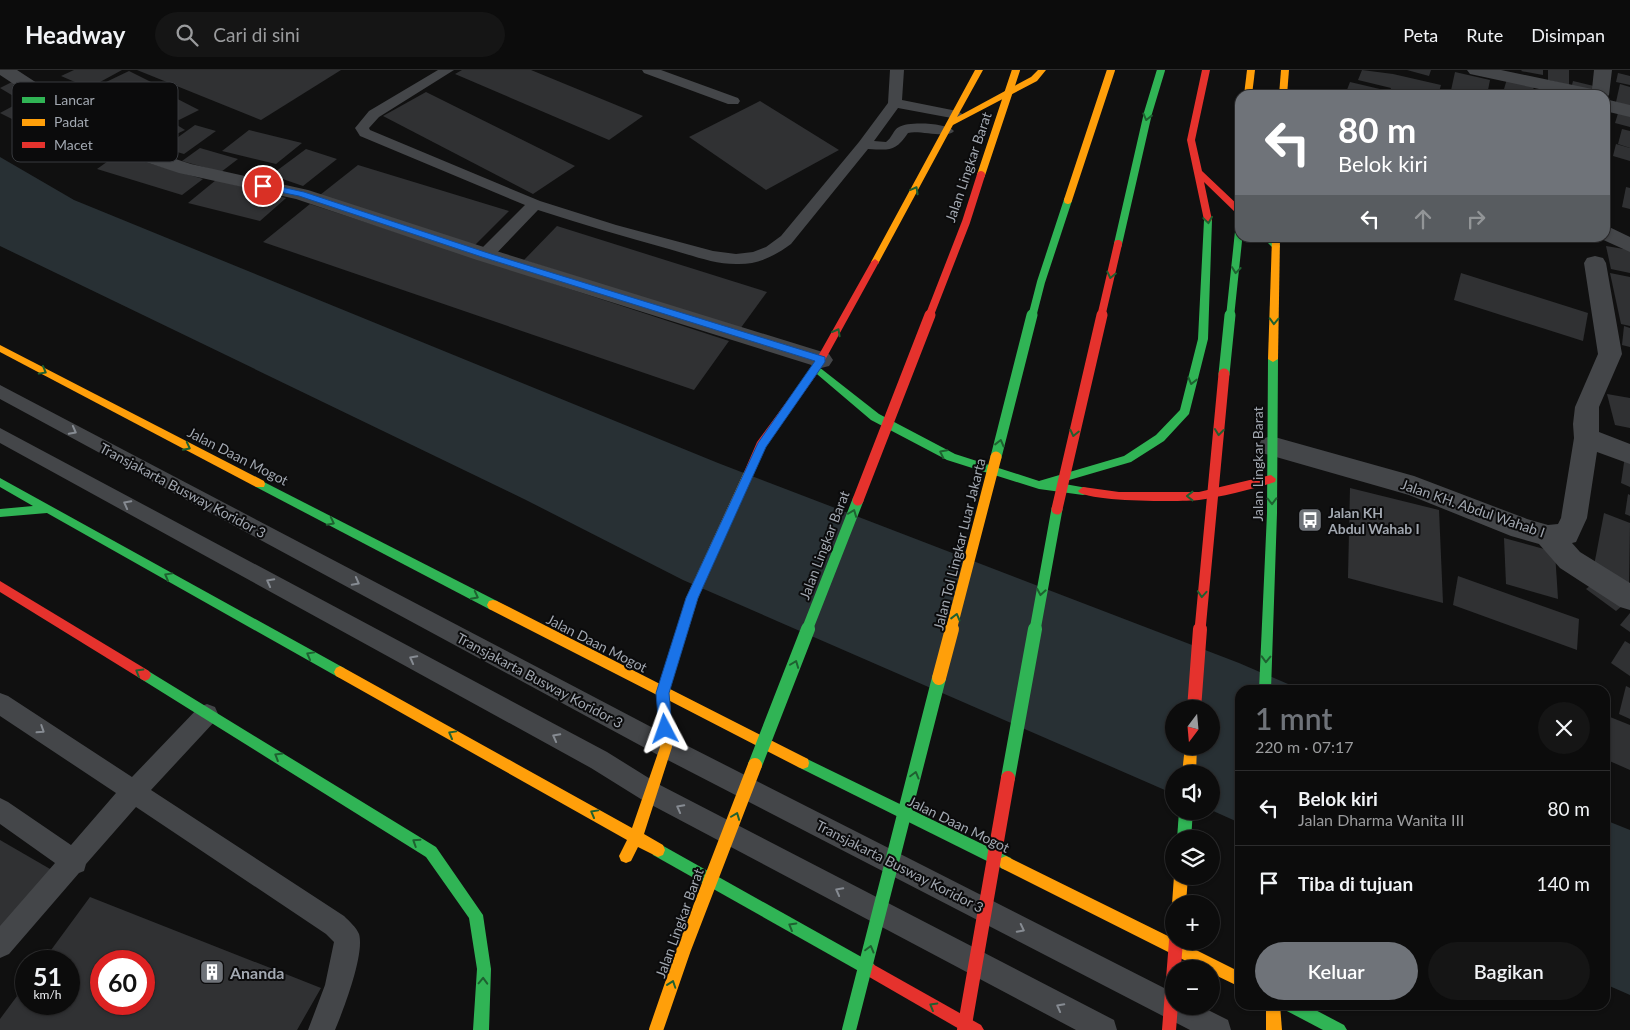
<!DOCTYPE html>
<html lang="id">
<meta charset="utf-8">
<style>
:root{--surface:#0c0c0c;--page:#151515;--text:#f1f3f6;--muted:#9a9b9d;--line:#2c2c2d;--accent:#6f7379}
body{margin:0;font-family:Lato,sans-serif;background:var(--page);color:var(--text);height:100vh;display:flex;flex-direction:column;font-size:19px;white-space:nowrap}
*{box-sizing:border-box;margin:0}
p{font-size:16px;color:var(--muted)}
.icon{flex:none;width:28px;height:28px;fill:none;stroke:currentColor;stroke-width:2;stroke-linecap:round;stroke-linejoin:round}
.map{position:relative;flex:1;overflow:hidden}
.drawer{position:absolute;left:1235px;top:615px;width:375px;height:325px;display:flex;flex-direction:column;background:var(--surface);border-radius:15px;box-shadow:0 1px 4px #0004,0 0 0 1px var(--line)}
.drawer>*{flex:none}
.guide{position:absolute;left:1235px;top:20px;width:375px;height:152px;border-radius:15px;box-shadow:0 1px 4px #0004,0 0 0 1px var(--line);background:#6f7379;color:#fff;overflow:hidden}
.needle{width:32px;rotate:196deg}
.controls{position:absolute;left:1165px;top:630px;display:grid;gap:10px}
.controls a{display:grid;place-items:center;width:55px;height:55px;border-radius:50%;background:var(--surface);box-shadow:0 1px 4px #0004,0 0 0 1px var(--line);font-size:25px}
.speed{position:absolute;left:15px;top:880px;display:flex;gap:10px;font-size:25px;font-weight:700;text-align:center}
.speed>*{display:grid;place-content:center;width:65px;height:65px;border-radius:50%;background:var(--surface);box-shadow:0 1px 4px #0004,0 0 0 1px var(--line);line-height:1}
.speed small{font-size:12px;font-weight:400}
.speed .limit{border:8px solid #d22;background:#fff;color:#111}
.pin{position:absolute;display:grid;place-items:center;width:42px;height:42px;color:#fff;margin:-21px;border:2px solid #fff;border-radius:50%;box-shadow:0 1px 5px #0007}
.me{position:absolute;width:55px;margin:-28px;rotate:356deg;stroke-linejoin:round;filter:drop-shadow(0 0 4px #0008)}
.turn{display:flex;align-items:center;gap:18px;height:105px;padding:0 20px;font-size:22px}
.turn .icon{width:65px;height:65px;stroke-width:2.5}
.turn b{display:block;font-size:35px;line-height:42px}
.lanes{display:flex;align-items:center;height:48px;padding:0 20px;background:#0003;justify-content:center;gap:25px;direction:ltr}
.lanes .off{opacity:.35}
.round{display:grid;place-items:center;flex:none;width:52px;height:52px;border-radius:26px;background:var(--page)}
.headline{display:flex;align-items:center;justify-content:space-between;height:85px;padding:0 20px}
h1{font-size:30px;font-weight:600;line-height:38px;color:var(--accent)}
.cta{display:flex;gap:10px;margin-top:auto;padding:10px 20px}
.cta a{flex:1;height:58px;border-radius:30px;background:var(--accent);color:#fff;font-size:20px;font-weight:600;line-height:58px;text-align:center}
.cta a+a{background:var(--page);color:var(--text)}
ul{padding:0;list-style:none}
li{display:flex;align-items:center;gap:15px;height:75px;padding:0 20px;border-top:1px solid var(--line)}
li div{flex:1}
li b{display:block;font-size:19px}
li em{font-style:normal}
header{display:flex;align-items:center;gap:30px;box-sizing:border-box;height:70px;padding:0 25px;background:var(--surface);border-bottom:1px solid var(--line)}
header strong{font-size:24px}
nav{display:flex;gap:28px;margin-inline-start:auto;font-size:18px}
.search{width:350px;height:45px;background:var(--page);display:flex;align-items:center;gap:12px;box-sizing:border-box;padding:0 18px;border-radius:28px;color:var(--muted);font-size:19px}
.map>svg:first-child{display:block}
.water{fill:#283034;fill-rule:evenodd}
.building{fill:#303133;fill-rule:evenodd}
.lines{fill:none;stroke-linecap:round;stroke-linejoin:round}
.lane{fill:#444649;fill-rule:evenodd}
.street{fill:#444649;fill-rule:evenodd}
.fast{fill:#30b455;fill-rule:evenodd}
.slow{fill:#ff9f0a;fill-rule:evenodd}
.jam{fill:#e5322d;fill-rule:evenodd}
.fast-bridge-far2{stroke:#30b455;stroke-width:8}
.fast-bridge-far1{stroke:#30b455;stroke-width:11}
.fast-bridge{stroke:#30b455;stroke-width:14}
.slow-bridge-far2{stroke:#ff9f0a;stroke-width:8}
.slow-bridge-far1{stroke:#ff9f0a;stroke-width:11}
.slow-bridge{stroke:#ff9f0a;stroke-width:14}
.jam-bridge-far2{stroke:#e5322d;stroke-width:8}
.jam-bridge-far1{stroke:#e5322d;stroke-width:11}
.jam-bridge{stroke:#e5322d;stroke-width:14}
.oneway{stroke:#1e6030}
.oneway2{stroke:#868b92}
.route{fill:#1a73e8;stroke:#114b97}
.labels{text-anchor:middle;dominant-baseline:central;stroke-width:4;stroke-linejoin:round;paint-order:stroke}
.street-label{font-size:14px;fill:#a2a8b1;stroke:#0b0b0c}
.poi-label{font-size:14px;font-weight:bold;fill:#a2a8b1;stroke:#0b0b0c;text-anchor:start}
.near-poi-label{font-size:16px;font-weight:bold;fill:#a2a8b1;stroke:#0b0b0c;text-anchor:start}
.key{fill:#0b0b0c;stroke:#383a3e;stroke-width:1}
.key-label{font-size:14px;fill:#a2a8b1}
</style>
<header>
<strong>Headway</strong>
<div class="search"><svg class="icon" aria-label="search" viewBox="0 0 24 24"><circle cx="10" cy="10" r="6"/><path d="M15 15l6 6"/></svg>Cari di sini</div>
<nav><a>Peta</a><a>Rute</a><a>Disimpan</a></nav>
</header>
<div class="map">
<svg width="1630" height="960" viewBox="0 0 1630 960">
<rect width="100%" height="100%" fill="#101010"/>
<!-- water -->
<g class="water">
<path d="M0 87 74 130 718 393 1239 593 1302 620H1240V753L1211 740V704H1174V724L683 510 526 430 0 176ZM1174 639H1211V676H1174Z"/>
<path d="M1605 750 1630 760V925L1605 914Z"/>
</g>
<!-- building -->
<g class="building">
<path d="M74 0H122L89 18 61 6Z"/>
<path d="M137 0H341L261 50Z"/>
<path d="M462 0H531L643 46 609 70 455 4Z"/>
<path d="M1362 0 1393 4 1441 15 1438 25H1388L1391 18 1358 10Z"/>
<path d="M1407 0H1431L1429 6Z"/>
<path d="M1522 0H1543V5L1521 1Z"/>
<path d="M1548 0H1569V15L1548 10Z"/>
<path d="M129 1 155 14 132 25 106 12Z"/>
<path d="M1455 2 1490 10 1487 25H1450Z"/>
<path d="M1618 3 1630 6V15L1616 12Z"/>
<path d="M1507 9 1534 16 1532 25 1504 19Z"/>
<path d="M16 10 36 22 20 30 0 18Z"/>
<path d="M1573 11 1598 17 1596 25 1571 19Z"/>
<path d="M1350 12 1384 20 1383 25H1345Z"/>
<path d="M1620 14 1630 17V36L1616 32Z"/>
<path d="M158 19 199 40 179 50 139 29Z"/>
<path d="M1540 19 1559 24V25H1538Z"/>
<path d="M426 22 575 96 533 124 383 46Z"/>
<path d="M26 29 61 46 34 60 0 43Z"/>
<path d="M760 31 839 80 766 120 689 67Z"/>
<path d="M1619 40 1630 43V57L1615 53Z"/>
<path d="M169 50 185 60 147 78 132 68Z"/>
<path d="M195 55 216 61 184 84 163 78Z"/>
<path d="M1622 59 1630 61V78L1618 74Z"/>
<path d="M249 60 302 73 276 94 222 81Z"/>
<path d="M1616 74 1630 78V91L1613 86Z"/>
<path d="M200 78 238 89 221 102 182 91Z"/>
<path d="M306 79 337 89 303 116 271 105Z"/>
<path d="M118 84 203 109 182 125 97 99Z"/>
<path d="M358 95 509 141 475 175 320 125Z"/>
<path d="M216 110 286 128 260 151 188 133Z"/>
<path d="M1626 117 1630 118V139L1622 137Z"/>
<path d="M310 134 729 271 694 320 263 172Z"/>
<path d="M557 156 767 222 740 259 524 190Z"/>
<path d="M1606 176 1630 180V203L1611 199Z"/>
<path d="M1461 203 1588 243 1583 271 1454 230Z"/>
<path d="M1610 203 1630 207V256L1621 254Z"/>
<path d="M1624 256 1630 258V277L1622 275Z"/>
<path d="M1607 324 1630 328V358L1615 355Z"/>
<path d="M1625 386 1630 387V417L1621 413Z"/>
<path d="M1350 418 1439 440 1443 533 1348 508Z"/>
<path d="M1628 424 1630 425V446L1625 444Z"/>
<path d="M1604 443 1630 453 1629 516 1593 501Z"/>
<path d="M1504 468 1555 482 1558 529 1506 514Z"/>
<path d="M1458 506 1579 549 1577 580 1453 535Z"/>
<path d="M1599 509 1629 530 1616 541 1586 519Z"/>
<path d="M1630 543V562L1620 555Z"/>
<path d="M1625 571 1630 574V606L1611 593Z"/>
<path d="M1626 616 1630 618V649L1619 644Z"/>
<path d="M1605 645 1630 655V700L1605 689Z"/>
<path d="M0 770 57 803 0 868Z"/>
<path d="M90 827 321 918 297 960H0V949L26 914V934H69V891H43ZM101 891H144V934H101Z"/>
</g>
<g class="lines">
<!-- lane -->
<g class="lane">
<path d="M438 0H454L379 47 369 58 370 60 540 131 616 155 713 181 736 184 753 182 766 177 781 166 859 72 888 33 890 0H904L902 30 957 41 964 45 957 49 898 38 874 71 886 72C892 68 893 60 899 57 909 51 947 53 954 61 947 69 920 60 908 63 895 82 890 80 868 79L791 174C775 186 757 195 736 194 713 194 691 185 669 179 625 167 581 154 538 140L491 189H479L477 185 479 181 525 135 360 66 355 58 369 41Z"/>
<path d="M642 0H661L738 28 740 31 738 34H728L644 3Z"/>
<path d="M0 315 674 669 1174 923V936H1200L1228 950 1231 960H1190L658 685 0 329Z"/>
<path d="M0 358 607 682 660 715 1114 950 1117 960H1076L644 731 591 698 0 373Z"/>
<path d="M0 623 8 626 132 707 199 637 207 634 215 637 218 644 215 651 151 720 344 846C350 852 356 857 359 864 365 884 343 941 335 960H308L325 915 334 872 326 864 136 737 86 794 84 801 79 803 9 884 0 888V856L55 793 0 754V728L8 732 71 775 116 723 0 646Z"/>
</g>
<!-- street -->
<g class="street">
<path d="M0 0H17L132 75 191 94 308 120 493 180 829 284 833 290 829 296 821 298 477 190 296 129 179 103 118 83 0 5Z"/>
<path d="M1467 0H1501L1592 19 1594 0H1612L1609 25 1605 29V25H1567L1470 4Z"/>
<path d="M1605 29 1630 35V47L1605 41Z"/>
<path d="M1605 155 1630 167V182L1599 168H1605Z"/>
<path d="M1595 186 1603 188 1606 193 1622 284 1599 337V362L1630 374V394L1597 382 1587 448 1576 472 1572 473 1580 482 1630 513V540L1620 537 1560 498 1539 474 1511 466 1409 425 1262 383 1258 376 1262 369 1271 366 1414 406 1527 449 1548 455 1558 454 1561 448 1574 368 1573 354 1575 337 1598 284 1584 193 1587 188Z"/>
</g>
<!-- fast -->
<g class="fast">
<path d="M1208 147 1212 150 1208 269 1189 344 1164 371 1131 392 1059 413 1087 418 1088 421 1087 424 1083 425 1039 419 947 390 871 350 811 299 816 295 819 297 879 344 955 384 1039 411 1124 386 1156 365 1180 340 1198 269 1204 150Z"/>
<path d="M1263 168H1272L1280 176 1279 178H1273Z"/>
<path d="M1273 286 1278 289 1277 443 1271 620H1259L1267 443 1268 289Z"/>
<path d="M0 408 344 598 346 602 344 606 340 608 336 606 47 443 0 447V439L33 436 0 417Z"/>
<path d="M260 410 497 531 499 535 497 539 493 540 489 539 256 417 255 414Z"/>
<path d="M145 599 436 777 483 845 491 899 489 960H473L477 899 469 848 426 787 141 609 139 605 141 601Z"/>
<path d="M803 687 1011 788 1013 793 1011 798 1006 800 1001 798 798 697 797 693 798 689Z"/>
<path d="M1179 741H1193L1191 769H1177Z"/>
<path d="M658 773 874 894 876 899 874 904 869 906 864 904 653 785 651 780 653 775Z"/>
<path d="M1283 935H1306L1344 955 1347 960H1323L1285 940Z"/>
</g>
<!-- slow -->
<g class="slow">
<path d="M975 0H983L957 47 1031 7 1038 0H1046L1037 11 953 55 879 192 878 194H872L871 192Z"/>
<path d="M1247 0H1255L1252 25H1244Z"/>
<path d="M1281 0H1289L1287 25H1279Z"/>
<path d="M1272 168H1280L1278 289 1273 292 1268 289Z"/>
<path d="M0 275 264 411 265 414 264 417H256L0 282Z"/>
<path d="M749 398 754 402 698 528 670 619 808 689 809 693 808 697 803 699 798 697 670 631 672 677 644 764 663 775 665 780 663 785 658 787 638 777 631 791 626 793 621 791 619 786 627 770 336 606 334 602 336 598 340 596 344 598 632 758 660 677 657 625 489 539 487 535 489 531 493 530 497 531 660 614 686 528 744 402Z"/>
<path d="M1185 676H1197L1196 704H1182Z"/>
<path d="M1006 786 1174 869V871H1178L1240 902V917L1211 903V899H1202L1001 798 999 793 1001 788Z"/>
<path d="M1174 806H1188L1186 834H1174V838L1172 834Z"/>
<path d="M1266 935H1280L1282 960H1266Z"/>
</g>
<!-- jam -->
<g class="jam">
<path d="M1202 0H1210L1195 70 1202 101 1240 137V145L1237 144 1204 112 1212 150 1208 153 1204 150 1187 70Z"/>
<path d="M875 189 879 192 819 301 765 377 753 405H745L744 402 757 372 812 297 871 192Z"/>
<path d="M1271 405 1276 409 1275 412C1254 419 1220 427 1199 430 1183 432 1085 432 1078 421L1083 417 1119 422H1199Z"/>
<path d="M0 511 149 601 151 605 149 609 145 611 141 609 0 522Z"/>
<path d="M869 892 981 955 984 960H961L864 904 862 899 864 894Z"/>
</g>
<!-- fast-bridge-far2 -->
<g class="fast-bridge-far2">
<path d="M1118 174 1148 43 1161 0"/>
<path d="M1032 247 1041 212 1068 130"/>
<path d="M1230 247 1240 152"/>
</g>
<!-- fast-bridge-far1 -->
<g class="fast-bridge-far1">
<path d="M1224 304 1230 245"/>
<path d="M996 387 1032 245"/>
<path d="M807 560 858 430"/>
<path d="M1035 560 1057 439"/>
</g>
<!-- fast-bridge -->
<g class="fast-bridge">
<path d="M755 695 808 559"/>
<path d="M1008 708 1035 559"/>
<path d="M849 960 939 608"/>
</g>
<!-- slow-bridge-far2 -->
<g class="slow-bridge-far2">
<path d="M981 105 1016 0"/>
<path d="M1068 130 1111 0"/>
</g>
<!-- slow-bridge-far1 -->
<path class="slow-bridge-far1" d="M951 560 996 387"/>
<!-- slow-bridge -->
<g class="slow-bridge">
<path d="M939 608 952 559"/>
<path d="M656 960 684 879 755 695"/>
</g>
<!-- jam-bridge-far2 -->
<g class="jam-bridge-far2">
<path d="M929 247 966 152 981 105"/>
<path d="M1101 247 1118 174"/>
</g>
<!-- jam-bridge-far1 -->
<g class="jam-bridge-far1">
<path d="M858 430 930 245"/>
<path d="M1057 439 1102 245"/>
<path d="M1200 560 1224 304"/>
</g>
<!-- jam-bridge -->
<g class="jam-bridge">
<path d="M1194 639 1200 559"/>
<path d="M964 960 1008 708"/>
<path d="M1169 960 1176 871"/>
</g>
</g>
<!-- one-way arrows -->
<defs><path id="oneway-chevron" d="M-2-3.5L2.5 0L-2 3.5" fill="none" stroke-width="1.6" stroke-linecap="round" stroke-linejoin="round" transform="scale(1.25)"/></defs>
<g class="oneway">
<use href="#oneway-chevron" transform="translate(1147 47) rotate(104)"/>
<use href="#oneway-chevron" transform="translate(915 120) rotate(-61)"/>
<use href="#oneway-chevron" transform="translate(1208 150) rotate(82)"/>
<use href="#oneway-chevron" transform="translate(1236 200) rotate(96)"/>
<use href="#oneway-chevron" transform="translate(1111 205) rotate(103)"/>
<use href="#oneway-chevron" transform="translate(1274 251) rotate(92)"/>
<use href="#oneway-chevron" transform="translate(837 262) rotate(-61)"/>
<use href="#oneway-chevron" transform="translate(43 301) rotate(29)"/>
<use href="#oneway-chevron" transform="translate(1192 311) rotate(104)"/>
<use href="#oneway-chevron" transform="translate(1219 362) rotate(96)"/>
<use href="#oneway-chevron" transform="translate(1074 363) rotate(103)"/>
<use href="#oneway-chevron" transform="translate(1000 373) rotate(-76)"/>
<use href="#oneway-chevron" transform="translate(187 377) rotate(27)"/>
<use href="#oneway-chevron" transform="translate(943 383) rotate(-153)"/>
<use href="#oneway-chevron" transform="translate(1190 426) rotate(180)"/>
<use href="#oneway-chevron" transform="translate(1272 431) rotate(89)"/>
<use href="#oneway-chevron" transform="translate(853 443) rotate(-69)"/>
<use href="#oneway-chevron" transform="translate(331 452) rotate(27)"/>
<use href="#oneway-chevron" transform="translate(168 506) rotate(-151)"/>
<use href="#oneway-chevron" transform="translate(1041 522) rotate(100)"/>
<use href="#oneway-chevron" transform="translate(1202 524) rotate(94)"/>
<use href="#oneway-chevron" transform="translate(475 526) rotate(27)"/>
<use href="#oneway-chevron" transform="translate(956 547) rotate(-76)"/>
<use href="#oneway-chevron" transform="translate(310 585) rotate(-151)"/>
<use href="#oneway-chevron" transform="translate(1266 589) rotate(92)"/>
<use href="#oneway-chevron" transform="translate(795 594) rotate(-69)"/>
<use href="#oneway-chevron" transform="translate(139 602) rotate(-149)"/>
<use href="#oneway-chevron" transform="translate(452 664) rotate(-151)"/>
<use href="#oneway-chevron" transform="translate(278 686) rotate(-149)"/>
<use href="#oneway-chevron" transform="translate(915 705) rotate(-75)"/>
<use href="#oneway-chevron" transform="translate(594 743) rotate(-151)"/>
<use href="#oneway-chevron" transform="translate(736 746) rotate(-69)"/>
<use href="#oneway-chevron" transform="translate(416 772) rotate(-147)"/>
<use href="#oneway-chevron" transform="translate(792 856) rotate(-150)"/>
<use href="#oneway-chevron" transform="translate(870 879) rotate(-75)"/>
<use href="#oneway-chevron" transform="translate(483 911) rotate(-88)"/>
<use href="#oneway-chevron" transform="translate(672 914) rotate(-71)"/>
<use href="#oneway-chevron" transform="translate(933 936) rotate(-150)"/>
</g>
<g class="oneway2">
<use href="#oneway-chevron" transform="translate(73 361) rotate(28)"/>
<use href="#oneway-chevron" transform="translate(127 434) rotate(-152)"/>
<use href="#oneway-chevron" transform="translate(270 512) rotate(-152)"/>
<use href="#oneway-chevron" transform="translate(356 512) rotate(28)"/>
<use href="#oneway-chevron" transform="translate(413 589) rotate(-152)"/>
<use href="#oneway-chevron" transform="translate(41 660) rotate(33)"/>
<use href="#oneway-chevron" transform="translate(556 667) rotate(-152)"/>
<use href="#oneway-chevron" transform="translate(680 738) rotate(-152)"/>
<use href="#oneway-chevron" transform="translate(839 821) rotate(-152)"/>
<use href="#oneway-chevron" transform="translate(1021 859) rotate(27)"/>
<use href="#oneway-chevron" transform="translate(1060 937) rotate(-152)"/>
</g>
<!-- route -->
<path class="route" d="M263 113 304 122 488 183 825 287V292L766 377 698 528 669 623 672 659 670 663 665 665 661 663 659 659 656 623 686 528 758 373 815 291 482 187 299 126 260 118V114Z"/>
<!-- icons -->
<defs>
<symbol id="bus-square" viewBox="-11 -11 22 22"><rect x="-9" y="-9" width="18" height="18" rx="4" fill="#6f7379" stroke="#0b0b0c"/><path d="M-5-6H5V4H4V6H2V4H-2V6H-4V4H-5ZM-3.5-4V0h7V-4ZM-3.5 1.2v1.5H-2V1.2ZM2 1.2v1.5H3.5V1.2Z" fill="#fff"/></symbol>
<symbol id="building-square" viewBox="-11 -11 22 22"><rect x="-9" y="-9" width="18" height="18" rx="4" fill="#6f7379" stroke="#0b0b0c"/><path d="M-4-6H4V6H1V3H-1V6H-4ZM-2.5-4.3h1.7v1.8h-1.7ZM.8-4.3h1.7v1.8H.8ZM-2.5-1h1.7V.8h-1.7ZM.8-1h1.7V.8H.8Z" fill="#fff"/></symbol>
</defs>
<g fill-rule="evenodd">
<use href="#bus-square" x="1296" y="436" width="28" height="28"/>
<use href="#building-square" x="198" y="888" width="28" height="28"/>
</g>
<g class="labels">
<!-- street labels -->
<g class="street-label">
<text transform="translate(968 97) rotate(-71)">Jalan Lingkar Barat</text>
<text transform="translate(238 386) rotate(27)">Jalan Daan Mogot</text>
<text transform="translate(1257 394) rotate(-90)">Jalan Lingkar Barat</text>
<text transform="translate(183 420) rotate(28)">Transjakarta Busway Koridor 3</text>
<text transform="translate(1473 438) rotate(19)">Jalan KH. Abdul Wahab I</text>
<text transform="translate(959 474) rotate(-76)">Jalan Tol Lingkar Luar Jakarta</text>
<text transform="translate(824 475) rotate(-69)">Jalan Lingkar Barat</text>
<text transform="translate(597 573) rotate(27)">Jalan Daan Mogot</text>
<text transform="translate(540 610) rotate(28)">Transjakarta Busway Koridor 3</text>
<text transform="translate(959 754) rotate(26)">Jalan Daan Mogot</text>
<text transform="translate(900 796) rotate(27)">Transjakarta Busway Koridor 3</text>
<text transform="translate(679 853) rotate(-70)">Jalan Lingkar Barat</text>
</g>
<!-- poi labels -->
<g class="poi-label">
<text x="1328" y="442">Jalan KH<tspan x="1328" dy="16">Abdul Wahab I</tspan></text>
</g>
<!-- near-poi labels -->
<g class="near-poi-label">
<text x="230" y="902">Ananda</text>
</g>
</g>
<!-- legend -->
<rect x="12" y="12" width="166" height="80" rx="8" class="key"/>
<rect x="22" y="27" width="23" height="6" fill="#30b455"/>
<rect x="22" y="49" width="23" height="7" fill="#ff9f0a"/>
<rect x="22" y="72" width="23" height="6" fill="#e5322d"/>
<g class="key-label">
<text x="54" y="35">Lancar</text>
<text x="54" y="57">Padat</text>
<text x="54" y="80">Macet</text>
</g>
</svg>
<div class="controls">
<a><svg class="needle" viewBox="-14 -14 28 28"><path d="M0-13l5 13h-10z" fill="#e53935"/><path d="M0 13l5-13h-10z" fill="#9a9b9d"/></svg></a>
<a><svg class="icon" aria-label="sound" viewBox="0 0 24 24"><path d="M4 9h4l5-4v14l-5-4H4zM17 9q2 3 0 6"/></svg></a>
<a><svg class="icon" aria-label="layers" viewBox="0 0 24 24"><path d="M12 4l9 5-9 5-9-5zM3 14l9 5 9-5"/></svg></a>
<a>+</a>
<a>−</a>
</div>
<div class="speed"><div>51<small>km/h</small></div><div class="limit">60</div></div>
<div class="pin" style="left:263px;top:116px;background:#d93025"><svg class="icon" aria-label="arrive" viewBox="0 0 24 24"><path d="M6 21V4h12l-3 4 3 4H6"/></svg></div>
<svg class="me" style="left:665px;top:659px" viewBox="-20 -20 40 40"><path d="M0-17L14 15 0 8-14 15z" fill="#1a73e8" stroke="#fff" stroke-width="4"/></svg>
<div class="guide">
<div class="turn"><svg class="icon" aria-label="left" viewBox="0 0 24 24"><path d="M17 20v-9H6M10 6l-5 5 5 5"/></svg><div><b>80 m</b>Belok kiri</div></div>
<div class="lanes"><svg class="icon" aria-label="left" viewBox="0 0 24 24"><path d="M17 20v-9H6M10 6l-5 5 5 5"/></svg><svg class="icon off" aria-label="ahead" viewBox="0 0 24 24"><path d="M12 20V5M6 11l6-6 6 6"/></svg><svg class="icon off" aria-label="right" viewBox="0 0 24 24"><path d="M7 20v-9h11M14 6l5 5-5 5"/></svg></div>
</div>
<section class="drawer">
<div class="headline"><div><h1>1 mnt</h1><p>220 m · 07:17</p></div><a class="round"><svg class="icon" aria-label="close" viewBox="0 0 24 24"><path d="M6 6l12 12M18 6L6 18"/></svg></a></div>
<ul>
<li><svg class="icon" aria-label="left" viewBox="0 0 24 24"><path d="M17 20v-9H6M10 6l-5 5 5 5"/></svg><div><b>Belok kiri</b><p>Jalan Dharma Wanita III</p></div><em>80 m</em></li>
<li><svg class="icon" aria-label="arrive" viewBox="0 0 24 24"><path d="M6 21V4h12l-3 4 3 4H6"/></svg><div><b>Tiba di tujuan</b></div><em>140 m</em></li>
</ul>
<div class="cta"><a>Keluar</a><a>Bagikan</a></div>
</section>
</div>
